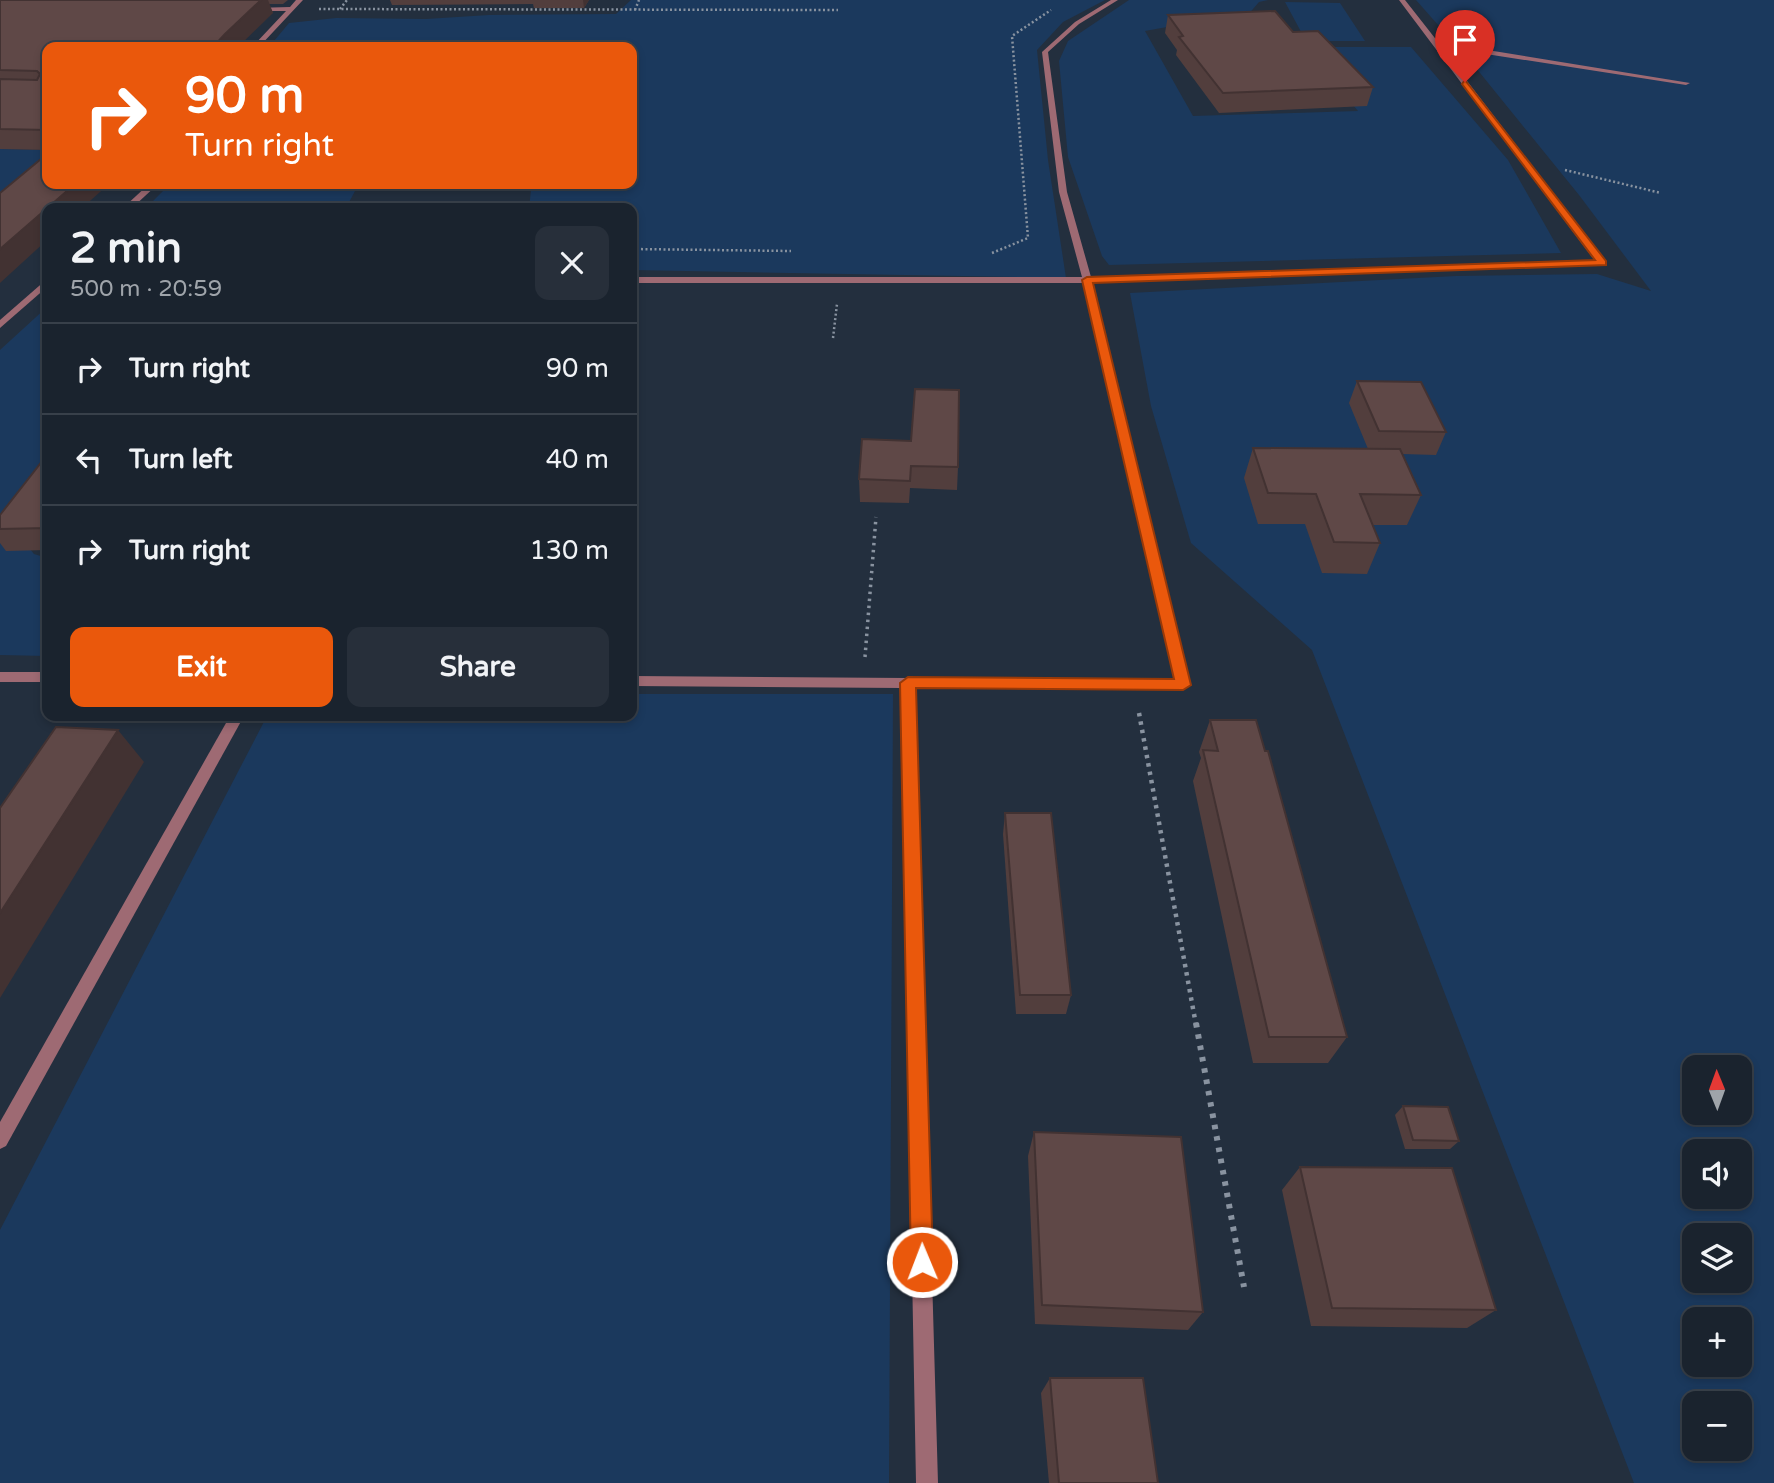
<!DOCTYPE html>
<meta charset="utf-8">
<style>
:root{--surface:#1a232e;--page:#272f3a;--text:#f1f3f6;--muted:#9fa4aa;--line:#38404a;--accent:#ea580c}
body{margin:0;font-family:"Varela Round",sans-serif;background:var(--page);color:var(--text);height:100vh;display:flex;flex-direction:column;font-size:26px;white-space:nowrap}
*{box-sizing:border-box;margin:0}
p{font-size:23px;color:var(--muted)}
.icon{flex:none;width:38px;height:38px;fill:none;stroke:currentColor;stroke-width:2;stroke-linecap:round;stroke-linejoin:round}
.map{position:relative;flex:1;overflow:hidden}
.details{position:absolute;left:42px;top:203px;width:595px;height:518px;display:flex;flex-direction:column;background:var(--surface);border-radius:14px;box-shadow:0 4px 10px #0003,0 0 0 2px var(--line)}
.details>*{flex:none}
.guide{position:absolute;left:42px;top:42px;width:595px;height:147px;border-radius:14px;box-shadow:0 4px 10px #0003,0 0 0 2px var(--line);background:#ea580c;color:#fff;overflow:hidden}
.needle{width:46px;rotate:359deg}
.tools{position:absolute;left:1682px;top:1055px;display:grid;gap:14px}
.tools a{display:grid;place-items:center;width:70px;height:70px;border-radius:14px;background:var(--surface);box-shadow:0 4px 10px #0003,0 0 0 2px var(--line);font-size:35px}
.pin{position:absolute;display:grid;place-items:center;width:60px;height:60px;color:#fff;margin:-72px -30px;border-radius:50% 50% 50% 0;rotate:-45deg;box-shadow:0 0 7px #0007}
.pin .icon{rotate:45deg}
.me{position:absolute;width:77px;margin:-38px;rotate:359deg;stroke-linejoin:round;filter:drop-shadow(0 0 5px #0008)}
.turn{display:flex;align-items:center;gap:24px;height:147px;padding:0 28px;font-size:32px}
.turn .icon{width:91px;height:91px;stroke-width:2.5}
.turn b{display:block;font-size:49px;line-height:60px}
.round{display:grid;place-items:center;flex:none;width:74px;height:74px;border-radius:14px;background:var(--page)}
.summary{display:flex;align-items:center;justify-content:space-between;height:119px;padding:0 28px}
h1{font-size:42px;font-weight:700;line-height:52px}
.action{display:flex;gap:14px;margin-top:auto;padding:14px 28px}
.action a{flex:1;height:80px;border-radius:14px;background:var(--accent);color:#fff;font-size:28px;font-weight:700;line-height:80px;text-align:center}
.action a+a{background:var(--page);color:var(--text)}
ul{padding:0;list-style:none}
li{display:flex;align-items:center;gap:21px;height:91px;padding:0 28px;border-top:2px solid var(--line)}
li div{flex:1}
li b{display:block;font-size:26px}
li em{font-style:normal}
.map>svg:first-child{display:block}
.green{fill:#1b395d;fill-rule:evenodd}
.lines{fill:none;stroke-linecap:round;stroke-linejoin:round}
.path-far3{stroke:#8993a0;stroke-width:2.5;stroke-dasharray:2 2.5;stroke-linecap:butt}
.path-far2{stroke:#8993a0;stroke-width:3.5;stroke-dasharray:2.5 4.5;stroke-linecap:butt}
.path-far1{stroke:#8993a0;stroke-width:4.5;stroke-dasharray:3.5 5;stroke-linecap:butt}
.path{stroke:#8993a0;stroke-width:6;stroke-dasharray:4.5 7;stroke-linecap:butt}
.minor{fill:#9e6a73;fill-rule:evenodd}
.wall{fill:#523e3d}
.shaded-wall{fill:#423232}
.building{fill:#5f4847;stroke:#423232;stroke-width:2}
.route{fill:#ea580c;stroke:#983908;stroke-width:2}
</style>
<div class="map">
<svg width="1774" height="1483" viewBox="0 0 1774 1483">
<rect width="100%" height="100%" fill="#232f3e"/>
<!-- green -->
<g class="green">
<path d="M631 0H1105L1063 22 1037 50 1048 160 1066 278 632 270V208H529L531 190 355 191 346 208H146L170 184H632V47H269L289 23 336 18 426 19 489 15 616 14Z"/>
<path d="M1129 0H1268L1259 2 1241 23 1178 25 1145 31 1193 116 1358 111 1305 47H1411L1508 160 1561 253 1109 265 1102 256 1068 157 1059 61 1068 41Z"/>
<path d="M1416 0H1774V1483H1634L1312 650 1191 543 1151 406 1130 293 1456 276 1597 274 1651 291 1579 195 1476 68ZM1694 1068H1740V1113H1694ZM1694 1152H1740V1197H1694ZM1694 1236H1740V1281H1694ZM1694 1320H1740V1365H1694ZM1694 1404H1740V1449H1694Z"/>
<path d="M1285 2 1340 3 1365 41H1306Z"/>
<path d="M0 149 47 150V184L0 224Z"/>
<path d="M47 307V472L10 525 34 554 47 558V656L0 655V350Z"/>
<path d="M632 694H893L889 1483H0V1230L267 716H632Z"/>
</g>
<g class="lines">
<!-- path-far3 -->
<g class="path-far3">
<path d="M319 9 838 10"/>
<path d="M340 9 347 0"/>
<path d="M635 10 639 0"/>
<path d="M1565 170 1661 193"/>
<path d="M632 249 791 251"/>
<path d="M992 253 1028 238 1012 36 1051 10"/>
<path d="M833 338 837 304"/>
</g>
<!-- path-far2 -->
<path class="path-far2" d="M865 657 876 517"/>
<!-- path-far1 -->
<path class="path-far1" d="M1139 713 1196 1025"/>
<!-- path -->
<path class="path" d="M1196 1023 1244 1287"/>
<!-- minor -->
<g class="minor">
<path d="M296 0H303L259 47H252L286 11H253L251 8 290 7Z"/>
<path d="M1111 0H1118L1079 24 1048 52 1067 192 1091 277 1595 261 1399 0H1405L1438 42 1690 83 1686 85 1441 47 1605 261V265L1092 283 1190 685 1183 690 915 688 938 1483H916L901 688 632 686V676L1175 680 1083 283H632V277H1082L1059 192 1042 52 1075 22Z"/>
<path d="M149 184H158L132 208H123Z"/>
<path d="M47 279V287L0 328V320Z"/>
<rect x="0" y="672" width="47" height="10"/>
<path d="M230 716H244L6 1146 0 1149V1122Z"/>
</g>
</g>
<!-- wall -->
<g class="wall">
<path d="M0 0H288L283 4H269L273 13 47 47V150L0 149Z"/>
<path d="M390 0H589L584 8H534L533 4 392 5Z"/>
<path d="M1168 15 1293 32 1373 87 1367 106 1219 113 1176 55 1177 50 1165 33Z"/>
<path d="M1357 381 1446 432 1436 455 1402 454 1421 495 1407 525H1372L1380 543 1367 574 1322 573 1305 524H1258L1244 478 1253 448 1368 449 1349 403Z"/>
<path d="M862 439 958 467 957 490 910 488 909 503 860 502 859 479Z"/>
<path d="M47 455V550L6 551 0 543V515Z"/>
<path d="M1210 720 1347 1037 1328 1063H1253L1193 781 1201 758 1199 752Z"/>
<path d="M1005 813 1071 995 1066 1014H1016L1003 834Z"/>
<path d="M1403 1106 1459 1141 1450 1149H1405L1395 1115Z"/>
<path d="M1034 1132 1203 1312 1188 1330 1035 1324 1028 1156Z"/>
<path d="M1300 1167 1496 1310 1467 1328 1311 1326 1282 1190Z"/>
<path d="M1050 1378 1158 1483H1049L1041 1393Z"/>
</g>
<!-- shaded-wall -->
<g class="shaded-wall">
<path d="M261 0H268L273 13 238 47H213L225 34Z"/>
<path d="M583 0H589L584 8Z"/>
<path d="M75 184H109L82 208H47V240L0 283V249Z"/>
<path d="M118 730 144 762 0 998V913Z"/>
</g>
<!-- building -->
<g class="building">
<path d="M0 0H261L225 34 213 47H47V130L0 129V79L37 80 40 74 37 71 0 70Z"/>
<path d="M1275 11 1293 32 1318 31 1373 87 1223 93 1179 37 1183 36 1168 15Z"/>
<path d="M47 154V184H75L0 249V193Z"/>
<path d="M1357 381 1421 382 1446 432 1379 431Z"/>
<path d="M915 389 959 390 958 467 911 466 910 481 859 479 862 439 911 441Z"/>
<path d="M1253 448 1400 449 1421 495 1360 494 1380 543 1334 542 1316 494 1268 493Z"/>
<path d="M47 455V528L0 529V515Z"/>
<path d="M1210 720H1256L1265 751H1268L1347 1037H1269L1203 750 1218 751Z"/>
<path d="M56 727 118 730 0 913V808Z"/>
<path d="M1005 813H1051L1071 995H1020Z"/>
<path d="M1403 1106 1448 1107 1459 1141 1413 1140Z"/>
<path d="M1034 1132 1181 1137 1203 1312 1042 1305Z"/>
<path d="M1300 1167 1452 1168 1496 1310 1332 1308Z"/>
<path d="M1050 1378H1143L1158 1483H1059Z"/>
</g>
<!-- route -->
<path class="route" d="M1465 80 1606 261V265L1093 283 1191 685 1183 690 916 688 933 1262 929 1270 922 1273 914 1270 911 1262 900 683 908 677 1174 679 1082 280 1087 277 1595 260 1462 84Z"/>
</svg>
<div class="tools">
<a><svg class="needle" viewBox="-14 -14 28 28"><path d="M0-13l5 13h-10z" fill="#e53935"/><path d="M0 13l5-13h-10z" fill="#9fa4aa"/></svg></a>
<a><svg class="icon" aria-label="sound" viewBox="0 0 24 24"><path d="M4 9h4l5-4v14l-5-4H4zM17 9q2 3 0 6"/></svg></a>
<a><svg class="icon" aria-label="layers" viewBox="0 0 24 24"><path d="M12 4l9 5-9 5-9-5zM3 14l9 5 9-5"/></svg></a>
<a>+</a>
<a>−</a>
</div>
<div class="pin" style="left:1465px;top:82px;background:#d93025"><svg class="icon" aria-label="arrive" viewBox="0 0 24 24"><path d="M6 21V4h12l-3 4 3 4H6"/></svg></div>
<svg class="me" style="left:922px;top:1262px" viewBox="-20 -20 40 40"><circle r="17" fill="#ea580c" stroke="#fff" stroke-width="3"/><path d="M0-11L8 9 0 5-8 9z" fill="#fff"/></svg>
<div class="guide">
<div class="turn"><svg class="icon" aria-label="right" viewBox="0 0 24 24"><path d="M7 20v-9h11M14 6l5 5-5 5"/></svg><div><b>90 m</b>Turn right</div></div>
</div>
<section class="details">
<div class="summary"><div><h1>2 min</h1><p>500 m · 20:59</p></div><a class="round"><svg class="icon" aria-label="close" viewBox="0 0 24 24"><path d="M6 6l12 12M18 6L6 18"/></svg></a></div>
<ul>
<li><svg class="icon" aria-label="right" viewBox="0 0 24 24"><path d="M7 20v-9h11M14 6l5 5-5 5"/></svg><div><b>Turn right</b></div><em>90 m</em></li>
<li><svg class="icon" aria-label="left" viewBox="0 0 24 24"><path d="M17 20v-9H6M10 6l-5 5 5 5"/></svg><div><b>Turn left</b></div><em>40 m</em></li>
<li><svg class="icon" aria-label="right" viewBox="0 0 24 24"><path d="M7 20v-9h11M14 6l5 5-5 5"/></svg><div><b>Turn right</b></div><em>130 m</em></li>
</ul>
<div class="action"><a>Exit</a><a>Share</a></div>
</section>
</div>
